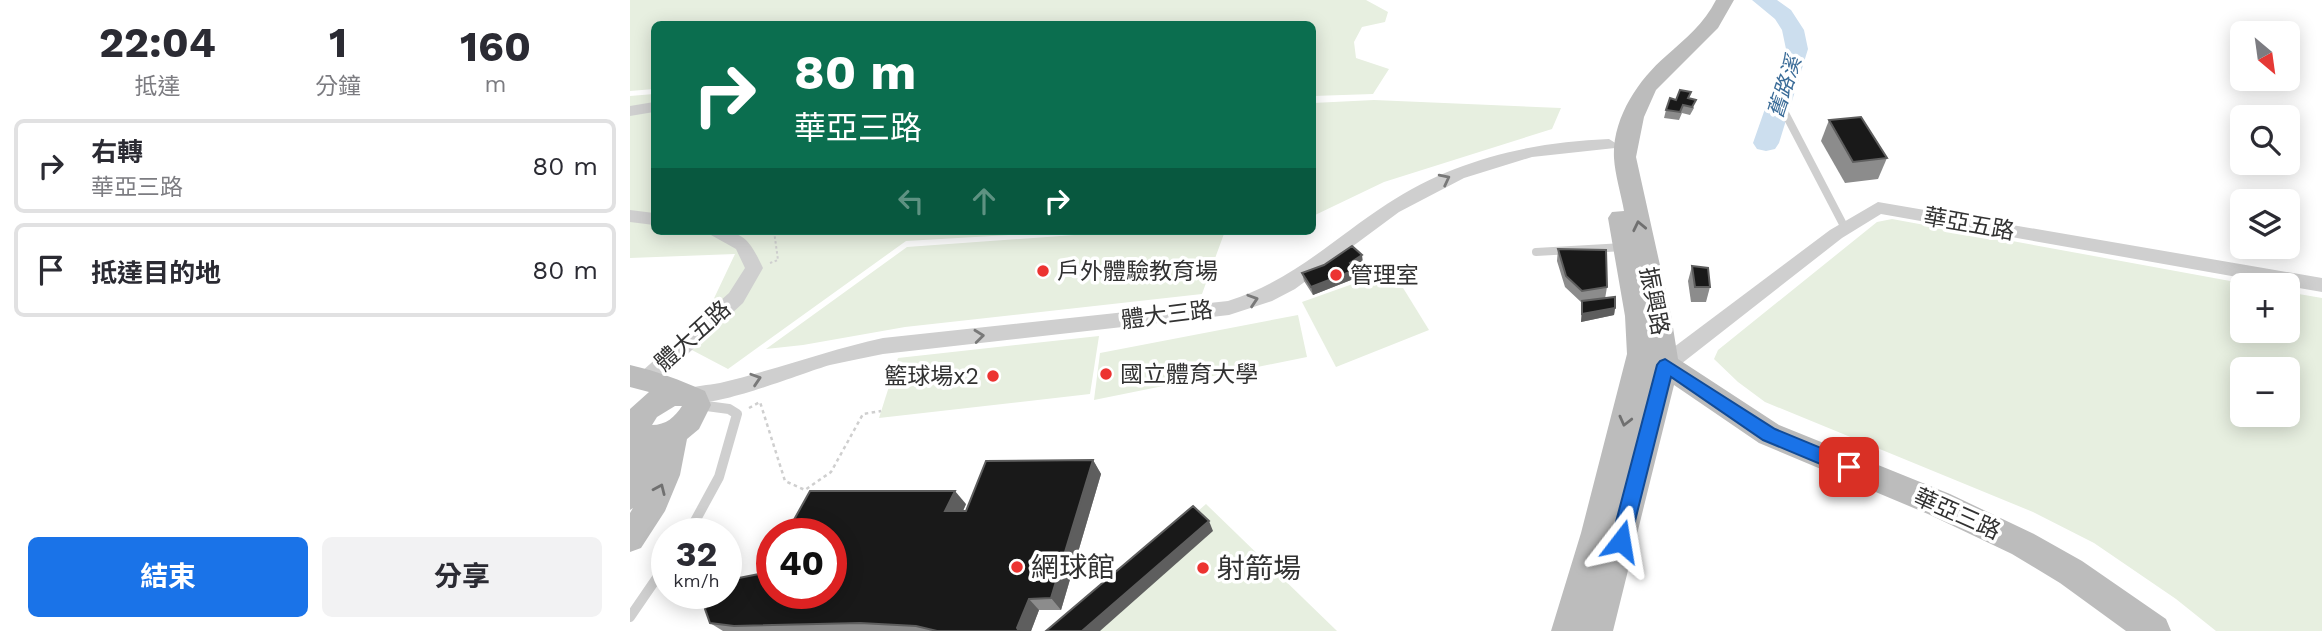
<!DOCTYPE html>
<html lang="zh-TW">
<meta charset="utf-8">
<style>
:root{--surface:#fff;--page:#f2f2f3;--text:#2b2b33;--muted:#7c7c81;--line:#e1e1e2;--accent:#1a73e8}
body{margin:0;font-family:"Work Sans","Noto Sans TC",sans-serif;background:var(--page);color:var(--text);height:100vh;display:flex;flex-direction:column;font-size:26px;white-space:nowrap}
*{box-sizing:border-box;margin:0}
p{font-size:23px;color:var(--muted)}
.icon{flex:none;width:38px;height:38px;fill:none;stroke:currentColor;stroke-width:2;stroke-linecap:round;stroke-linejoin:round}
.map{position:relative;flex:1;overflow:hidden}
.drawer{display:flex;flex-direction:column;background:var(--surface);width:630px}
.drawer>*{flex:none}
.top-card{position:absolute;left:21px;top:21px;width:665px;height:214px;border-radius:10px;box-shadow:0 4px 18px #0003;background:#0b6e4f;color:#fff;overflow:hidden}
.needle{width:46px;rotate:151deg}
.fabs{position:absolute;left:1600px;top:21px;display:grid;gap:14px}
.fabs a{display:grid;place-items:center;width:70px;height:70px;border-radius:10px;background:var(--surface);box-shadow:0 4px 18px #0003;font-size:35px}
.speed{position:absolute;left:21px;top:518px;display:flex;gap:14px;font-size:35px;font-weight:700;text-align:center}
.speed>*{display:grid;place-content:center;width:91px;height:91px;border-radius:50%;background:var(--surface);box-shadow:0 4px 18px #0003;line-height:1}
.speed small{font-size:18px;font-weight:400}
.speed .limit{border:10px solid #d22;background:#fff;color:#111}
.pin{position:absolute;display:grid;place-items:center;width:60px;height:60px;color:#fff;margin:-30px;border-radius:14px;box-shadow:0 4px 10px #0006}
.me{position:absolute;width:77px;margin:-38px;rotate:14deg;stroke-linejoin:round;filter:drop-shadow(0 0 5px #0008)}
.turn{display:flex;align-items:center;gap:24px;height:147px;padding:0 28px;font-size:32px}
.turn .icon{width:91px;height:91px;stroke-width:2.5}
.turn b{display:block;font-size:49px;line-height:60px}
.lanes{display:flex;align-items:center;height:66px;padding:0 28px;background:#0003;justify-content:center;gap:35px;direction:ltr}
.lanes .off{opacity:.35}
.eta{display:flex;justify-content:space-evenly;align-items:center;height:119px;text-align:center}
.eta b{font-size:42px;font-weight:700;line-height:49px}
.primary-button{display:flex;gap:14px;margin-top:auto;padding:14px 28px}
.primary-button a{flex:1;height:80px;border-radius:10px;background:var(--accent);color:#fff;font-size:28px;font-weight:700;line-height:80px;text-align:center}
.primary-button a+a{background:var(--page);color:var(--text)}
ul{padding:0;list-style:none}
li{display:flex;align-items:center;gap:21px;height:94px;margin:0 14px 10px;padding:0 14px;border:4px solid var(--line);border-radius:10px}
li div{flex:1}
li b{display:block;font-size:26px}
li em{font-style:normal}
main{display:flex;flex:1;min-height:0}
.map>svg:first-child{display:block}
.green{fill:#e7efe0;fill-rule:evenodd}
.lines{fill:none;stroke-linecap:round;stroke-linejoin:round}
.river{fill:#ccdeee;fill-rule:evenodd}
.path-far1{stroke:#cfcfcf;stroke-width:2;stroke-dasharray:2.5 2.5;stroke-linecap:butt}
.path{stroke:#cfcfcf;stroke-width:2.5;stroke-dasharray:3.5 3.5;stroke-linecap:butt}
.lane-far1{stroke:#cfcfcf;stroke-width:8}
.lane{stroke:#cfcfcf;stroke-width:10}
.street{fill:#cfcfcf;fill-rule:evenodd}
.secondary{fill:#bcbcbc;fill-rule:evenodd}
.wall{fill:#8c8c8c}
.shaded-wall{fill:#5e5e5e}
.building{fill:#191919;stroke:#5e5e5e;stroke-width:2}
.oneway{stroke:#797979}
.oneway2{stroke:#707070}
.route{fill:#1a73e8;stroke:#114b97;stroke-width:2}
.poi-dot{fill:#ec3331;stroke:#fff;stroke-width:2.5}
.labels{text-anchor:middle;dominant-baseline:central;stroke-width:7;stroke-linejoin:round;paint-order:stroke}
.far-water-label{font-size:21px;font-style:italic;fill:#3b6c98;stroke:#fff}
.street-label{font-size:23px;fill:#323232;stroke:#fff}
.poi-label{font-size:23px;fill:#323232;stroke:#fff;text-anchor:start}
.near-poi-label{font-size:28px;fill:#323232;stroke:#fff;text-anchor:start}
</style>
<main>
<section class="drawer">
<div class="eta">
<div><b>22:04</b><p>抵達</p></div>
<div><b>1</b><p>分鐘</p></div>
<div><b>160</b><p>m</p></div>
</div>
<ul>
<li><svg class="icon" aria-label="right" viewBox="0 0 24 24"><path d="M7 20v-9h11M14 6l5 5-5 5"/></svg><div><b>右轉</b><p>華亞三路</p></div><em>80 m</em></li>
<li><svg class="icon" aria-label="arrive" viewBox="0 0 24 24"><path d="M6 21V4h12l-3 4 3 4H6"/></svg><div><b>抵達目的地</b></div><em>80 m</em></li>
</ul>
<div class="primary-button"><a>結束</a><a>分享</a></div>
</section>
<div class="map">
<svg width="1692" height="631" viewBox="0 0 1692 631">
<rect width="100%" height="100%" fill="#fff"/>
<!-- green -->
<g class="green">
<path d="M0 0H736L758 12 755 22 732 27 724 42 726 58 759 69 743 94 683 96 682 24H24V89L0 91Z"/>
<path d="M24 94V231H446L276 241 98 369 60 349 105 254 0 258V96Z"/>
<path d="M744 100 931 108 922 129 754 182 683 216V103Z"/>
<path d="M1262 219 1622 285H1612V331H1657V292L1692 298V631H1586L1546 599 1464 543 1403 512 1135 402 1108 382 1084 359 1088 350 1247 222ZM1657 369V415H1612V369Z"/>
<path d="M500 231H595L572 294 275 327 173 345 136 349 277 247Z"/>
<path d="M762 270 799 330 706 367 672 302Z"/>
<path d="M668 315 677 357 464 400 470 353Z"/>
<path d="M469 336 460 394 249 418 268 358Z"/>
<path d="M576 504 707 631H431Z"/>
</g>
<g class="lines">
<!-- river -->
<path class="river" d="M1122 0H1147L1161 10 1174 30 1178 49 1149 143 1145 149 1136 151 1127 149 1123 143 1156 49 1152 30 1145 19Z"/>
<!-- path-far1 -->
<path class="path-far1" d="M140 263 148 260 144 231"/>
<!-- path -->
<path class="path" d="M119 408 130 402 155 481 175 490 201 472 233 414 251 411"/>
<!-- lane-far1 -->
<g class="lane-far1">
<path d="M1155 113 1215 228"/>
<path d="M906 252 994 247"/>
</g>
<!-- lane -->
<g class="lane">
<path d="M58 534 89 477 107 414 99 409 69 405"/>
<path d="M0 617 37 563"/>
</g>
<!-- street -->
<g class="street">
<path d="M24 102V112L0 116V106Z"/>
<path d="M979 139 987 144 985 148 902 157 834 178 769 212 665 289 642 301 599 315 253 354C235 358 217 361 200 365 169 374 79 411 53 402L50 396 53 390C65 386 78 385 90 383 145 370 198 350 253 338L598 301C662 281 702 240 757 204 824 160 900 142 979 139Z"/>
<path d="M1248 202 1692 278V292L1251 214 1212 238 1042 371 1035 373 1028 371 1025 365 1028 359 1200 230Z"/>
<path d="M0 210 24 213V225L0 222Z"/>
<path d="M78 231C114 231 118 237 133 268L113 303 24 385 17 387 10 385 7 379 10 373 99 293 115 268 106 249 81 235Z"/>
</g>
<!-- secondary -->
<g class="secondary">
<path d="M1086 0H1104L1088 28 1026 90 1014 117 1006 157 1041 315 1048 359 1149 425 1320 494 1404 534 1452 561 1536 619 1541 631H1496L1430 583 1382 554 1298 514 1129 443 1044 385 983 631H921L951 533 997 354 995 316 978 218 982 212 994 211C991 194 985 175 984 158 982 119 1008 80 1036 56 1056 38 1074 24 1086 0Z"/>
<path d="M0 365C27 371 50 380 75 391L81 405 69 429 57 439 50 475 35 511 11 548 0 552V513L3 508 0 510V409L19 392 0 387ZM45 406H52C45 417 36 425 22 425L27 417Z"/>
</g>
</g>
<!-- wall -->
<g class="wall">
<path d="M1060 99 1064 108 1060 115 1052 113 1049 120 1034 118 1036 110 1046 100Z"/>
<path d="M1199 120 1257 158 1248 179 1215 183 1191 141Z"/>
<path d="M928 249 977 287 975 299 985 308 984 315 951 322 952 302H951L935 287 927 261Z"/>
<path d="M733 263 724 269 726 278 683 295 674 281 672 273 694 265Z"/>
<path d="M1062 266 1080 287 1076 302H1061L1058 281Z"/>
<path d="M463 460 471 474 431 610H409L401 631H93L80 623 336 504 333 511H336Z"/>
</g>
<!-- shaded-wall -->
<g class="shaded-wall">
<path d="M732 255 733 263 721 270 720 263Z"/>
<path d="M725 270 726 278 683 295 681 287Z"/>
<path d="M985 308 984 315 951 322 952 314Z"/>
<path d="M463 460 471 474 431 610 421 598Z"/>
<path d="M325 491 336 504 327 524 315 511Z"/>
<path d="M579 521 583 531 470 631H452Z"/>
<path d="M399 599 409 610 401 631H389L387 628Z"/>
</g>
<!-- building -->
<g class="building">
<path d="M1050 90 1061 92 1058 98 1066 100 1062 107 1053 105 1050 112 1036 110 1040 98 1046 100Z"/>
<path d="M1231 117 1257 158 1223 162 1199 120Z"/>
<path d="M722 246 732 255 720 263 725 270 681 287 672 273 694 265Z"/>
<path d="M928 249 976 250 977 287 952 291 936 276Z"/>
<path d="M1062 266 1078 268 1080 287H1065Z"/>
<path d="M985 297V308L952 314V301Z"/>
<path d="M463 460 421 598 399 599 387 628 389 631H307L286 626 230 623 104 626 80 623 75 609 83 594 85 593H96V586L109 578 134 573 142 559V593H201V534H156L180 491H325L315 511H336L356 461Z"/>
<path d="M563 506 579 521 452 631H416Z"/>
</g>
<!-- one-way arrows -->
<defs><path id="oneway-chevron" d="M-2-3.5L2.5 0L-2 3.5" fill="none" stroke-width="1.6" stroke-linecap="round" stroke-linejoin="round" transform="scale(1.75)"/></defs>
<g class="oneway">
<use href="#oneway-chevron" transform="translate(815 179) rotate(-27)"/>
<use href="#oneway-chevron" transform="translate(623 300) rotate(-18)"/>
<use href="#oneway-chevron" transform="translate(349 336) rotate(-6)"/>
<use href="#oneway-chevron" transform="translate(126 379) rotate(-18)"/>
</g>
<g class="oneway2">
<use href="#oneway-chevron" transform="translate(1009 226) rotate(-102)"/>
<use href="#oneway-chevron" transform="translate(995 421) rotate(104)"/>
<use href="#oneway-chevron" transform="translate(30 489) rotate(-66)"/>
</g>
<!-- route -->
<path class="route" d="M1035 359 1145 429 1225 462 1228 467 1225 473 1219 475 1212 473 1133 440 1041 377 1000 541 998 547 991 550 984 547 981 541 1027 365 1030 361Z"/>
<!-- markers -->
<g class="poi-dot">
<circle cx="413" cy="271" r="7"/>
<circle cx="706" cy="275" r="7"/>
<circle cx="476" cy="374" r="7"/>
<circle cx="363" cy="376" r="7"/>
<circle cx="387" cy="567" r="7"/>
<circle cx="573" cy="568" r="7"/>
</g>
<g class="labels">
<!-- far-water labels -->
<g class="far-water-label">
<text transform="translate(1154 87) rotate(-72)">舊路溪</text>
</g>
<!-- street labels -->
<g class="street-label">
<text transform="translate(1339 224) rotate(10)">華亞五路</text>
<text transform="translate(1024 301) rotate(79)">振興路</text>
<text transform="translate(537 315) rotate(-7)">體大三路</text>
<text transform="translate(63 336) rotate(-42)">體大五路</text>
<text transform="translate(1327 514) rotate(24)">華亞三路</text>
</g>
<!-- poi labels -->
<g class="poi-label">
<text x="427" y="271">戶外體驗教育場</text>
<text x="720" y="275">管理室</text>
<text x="490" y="374">國立體育大學</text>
<text x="349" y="376" text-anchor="end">籃球場x2</text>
</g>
<!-- near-poi labels -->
<g class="near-poi-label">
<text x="401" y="567">網球館</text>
<text x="587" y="568">射箭場</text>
</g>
</g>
</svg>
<div class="fabs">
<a><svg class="needle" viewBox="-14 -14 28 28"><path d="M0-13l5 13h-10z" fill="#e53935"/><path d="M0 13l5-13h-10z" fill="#7c7c81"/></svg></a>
<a><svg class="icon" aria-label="search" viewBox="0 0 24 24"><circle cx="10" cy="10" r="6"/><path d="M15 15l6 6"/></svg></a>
<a><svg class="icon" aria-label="layers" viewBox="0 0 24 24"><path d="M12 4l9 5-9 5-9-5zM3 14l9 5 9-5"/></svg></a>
<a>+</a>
<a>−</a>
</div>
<div class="speed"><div>32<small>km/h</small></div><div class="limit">40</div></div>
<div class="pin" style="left:1219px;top:467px;background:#d93025"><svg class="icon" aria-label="arrive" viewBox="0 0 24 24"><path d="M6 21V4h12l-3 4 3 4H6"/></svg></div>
<svg class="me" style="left:991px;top:541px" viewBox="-20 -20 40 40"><path d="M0-17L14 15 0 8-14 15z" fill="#1a73e8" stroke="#fff" stroke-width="4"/></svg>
<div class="top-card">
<div class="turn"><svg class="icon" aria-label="right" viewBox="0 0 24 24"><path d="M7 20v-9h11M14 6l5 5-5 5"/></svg><div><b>80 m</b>華亞三路</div></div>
<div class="lanes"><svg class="icon off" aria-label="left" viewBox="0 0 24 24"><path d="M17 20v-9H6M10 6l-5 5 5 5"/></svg><svg class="icon off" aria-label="ahead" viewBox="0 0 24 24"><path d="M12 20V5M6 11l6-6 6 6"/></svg><svg class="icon" aria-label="right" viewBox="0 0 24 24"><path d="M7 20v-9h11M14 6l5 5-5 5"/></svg></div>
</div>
</div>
</main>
